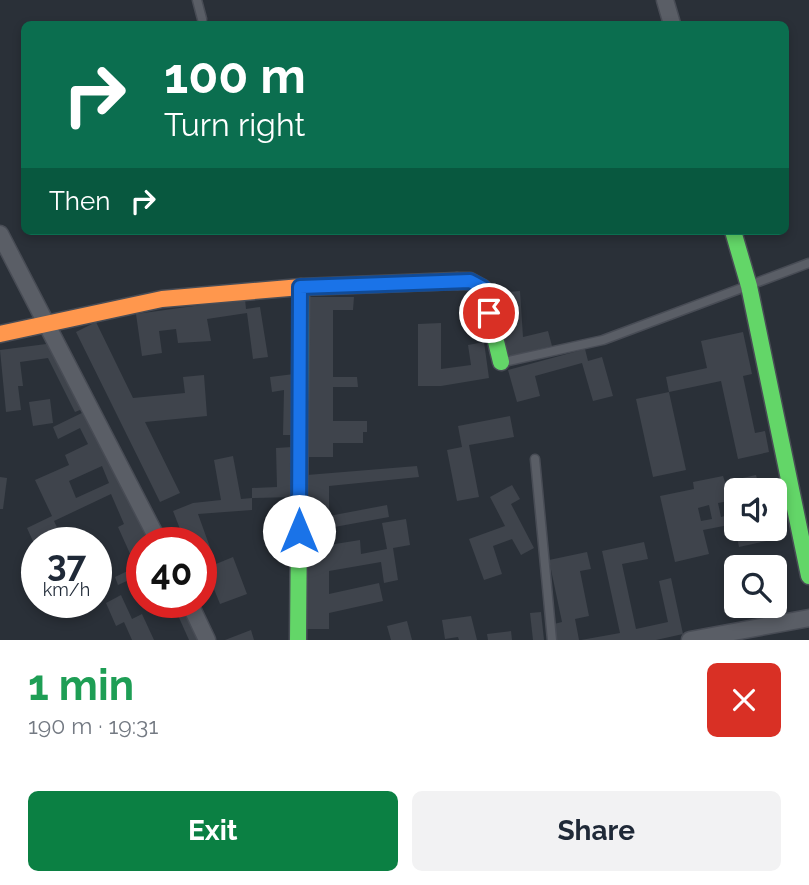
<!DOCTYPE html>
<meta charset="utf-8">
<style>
:root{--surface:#fff;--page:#f2f2f3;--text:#1f2937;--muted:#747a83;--accent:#0b8043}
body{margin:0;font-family:Raleway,sans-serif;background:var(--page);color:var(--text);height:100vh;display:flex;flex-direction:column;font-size:26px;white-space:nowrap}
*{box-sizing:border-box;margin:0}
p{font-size:23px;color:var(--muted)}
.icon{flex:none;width:38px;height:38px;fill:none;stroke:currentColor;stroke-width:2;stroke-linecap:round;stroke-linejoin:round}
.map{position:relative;height:640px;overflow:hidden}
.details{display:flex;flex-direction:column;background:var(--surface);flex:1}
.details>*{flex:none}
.top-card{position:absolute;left:21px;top:21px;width:768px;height:214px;border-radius:10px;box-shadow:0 4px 10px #0003;background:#0b6e4f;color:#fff;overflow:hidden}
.fabs{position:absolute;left:724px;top:478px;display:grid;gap:14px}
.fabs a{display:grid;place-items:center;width:63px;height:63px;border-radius:10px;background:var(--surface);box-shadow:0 4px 10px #0003;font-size:35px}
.speed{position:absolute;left:21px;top:527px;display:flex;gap:14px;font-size:35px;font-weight:700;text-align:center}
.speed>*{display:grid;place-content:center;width:91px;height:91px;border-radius:50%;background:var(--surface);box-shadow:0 4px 10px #0003;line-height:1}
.speed small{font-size:18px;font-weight:400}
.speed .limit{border:10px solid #d22;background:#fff;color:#111}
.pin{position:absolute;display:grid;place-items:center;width:60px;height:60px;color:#fff;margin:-30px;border:4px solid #fff;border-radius:50%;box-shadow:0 2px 7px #0007}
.me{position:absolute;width:77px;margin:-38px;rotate:0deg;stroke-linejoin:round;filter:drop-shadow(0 0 5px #0008)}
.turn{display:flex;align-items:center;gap:24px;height:147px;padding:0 28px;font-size:32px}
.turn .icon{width:91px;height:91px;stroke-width:2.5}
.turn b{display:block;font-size:49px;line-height:60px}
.then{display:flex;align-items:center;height:66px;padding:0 28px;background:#0003;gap:14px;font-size:26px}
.round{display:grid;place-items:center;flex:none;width:74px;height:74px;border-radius:10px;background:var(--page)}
.head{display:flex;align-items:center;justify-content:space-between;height:119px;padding:0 28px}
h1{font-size:42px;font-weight:700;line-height:52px;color:#1e9e55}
.primary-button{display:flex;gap:14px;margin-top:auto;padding:14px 28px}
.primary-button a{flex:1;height:80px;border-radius:10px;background:var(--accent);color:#fff;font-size:28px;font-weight:700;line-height:80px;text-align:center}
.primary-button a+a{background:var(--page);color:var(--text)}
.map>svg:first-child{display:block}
.building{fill:#3f444c;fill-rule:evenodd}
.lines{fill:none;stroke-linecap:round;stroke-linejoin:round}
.lane-casing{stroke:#484c55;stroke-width:11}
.street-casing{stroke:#484c55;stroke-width:19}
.fast-casing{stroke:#484c55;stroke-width:19}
.slow-casing{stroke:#484c55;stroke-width:19}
.lane{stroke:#5a5e66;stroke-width:8}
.street{stroke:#5a5e66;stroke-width:16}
.fast{stroke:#63d668;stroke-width:16}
.slow{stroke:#ff974d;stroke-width:16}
.route-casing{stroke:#114b97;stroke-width:18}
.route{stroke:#1a73e8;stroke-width:12}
</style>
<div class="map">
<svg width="809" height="640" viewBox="0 0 809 640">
<rect width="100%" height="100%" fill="#2a3038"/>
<!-- building -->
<g class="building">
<path d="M520 291 523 337 548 331 552 346 505 357 497 293Z"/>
<path d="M309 297H354L353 310H333V377H357L358 387H333V421H367V432H363V443H333V457H309Z"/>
<path d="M245 299 246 309 260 307 268 357 253 359 247 313 207 319 211 341 178 343 176 329 159 331 162 353 142 356 136 314Z"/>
<path d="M96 322 133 398 185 393 183 377 204 375 207 416 145 422 180 493 160 502 76 332Z"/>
<path d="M441 323V369L471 365 468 345 484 342 489 378 441 386H418V324Z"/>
<path d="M743 332 752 374 743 376 755 433 765 431 769 452 738 459 721 381 669 392 666 377 707 368 701 341Z"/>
<path d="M54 343 85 408 75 412 48 358 20 362 23 386H18L21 410 6 412 0 350Z"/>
<path d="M585 349 588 361 602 357 613 396 593 401 582 363 535 376 540 396 517 402 508 370Z"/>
<path d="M294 374 295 435H283L284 390 272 392 270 377Z"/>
<path d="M669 392 686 470 653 477 636 399Z"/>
<path d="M50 399 53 423 33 426 29 402Z"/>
<path d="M90 409 151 542H142V574L118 585 115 577 136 567 118 527 124 524 111 494 54 521 64 542H37V550L27 528 52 516 35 480 69 465 65 455 88 444 80 428 58 439 53 427ZM102 466 109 483 76 498 69 481Z"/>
<path d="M510 416 514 437 469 445 479 497 457 501 447 450 462 447 458 426Z"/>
<path d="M292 447 294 497 252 498V510L198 514 216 564 233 557 247 594 220 604 210 579 201 583V542H185L173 511 193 503 221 500 214 460 233 456 241 499 252 498V488L277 487 276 448Z"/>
<path d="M417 466 419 477 329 486V516L387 505 389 517 329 528V545L360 540 361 554 387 549 382 523 406 519 410 545 393 548 398 580 384 583 381 562 329 571V594L379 583 383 601 329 613V629H307V475Z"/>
<path d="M756 475 760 490H737V528H768L771 540 739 547 734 524 703 530 709 554 675 562 660 496 694 489 693 482 723 476 725 482ZM729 501 732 514 721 517 718 503ZM709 505 712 519 701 521 698 508Z"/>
<path d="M0 477 7 478 3 509H0Z"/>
<path d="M512 485 520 499 511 504 534 548 521 555 512 539 493 546 502 574 484 580 469 539 505 526 490 497Z"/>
<path d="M644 542 648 559 622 564 636 629 668 622 659 581 671 578 683 634 656 640H581L620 633 602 551Z"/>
<path d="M587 552 591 569 580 571 589 616 575 619 579 640H557L554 624 562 622 549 560Z"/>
<path d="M776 555 786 602 775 604V567H749L748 561Z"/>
<path d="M96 557 106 579 96 583Z"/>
<path d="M121 595 132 619 142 614 154 640H132L124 622 116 626 106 603Z"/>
<path d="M172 602H182L202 640H189Z"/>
<path d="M541 612 544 640H533L530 613Z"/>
<path d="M471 616 477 640H459L458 637 445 639 442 620Z"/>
<path d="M407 621 412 640H391L387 626Z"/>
<path d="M251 630 254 640H225Z"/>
<path d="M511 631 512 640H488L487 634Z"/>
</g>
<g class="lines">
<defs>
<g id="lane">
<path d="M197 0 202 19"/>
<path d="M504 362 603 340 809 263"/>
<path d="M535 459 552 640"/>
</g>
<g id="street">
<path d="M665 0 672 24"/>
<path d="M0 234 159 542"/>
<path d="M189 602 207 640"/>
<path d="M690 640 809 618"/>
</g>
<g id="fast">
<path d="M733 231 749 286 809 576"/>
<path d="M457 281H470L483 288 501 362"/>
<path d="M298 640 301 287"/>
</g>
<path id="slow" d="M0 334 162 299 301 287 457 281"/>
</defs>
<!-- lane casing -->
<use href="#lane" class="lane-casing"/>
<!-- street casing -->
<use href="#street" class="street-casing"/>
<!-- fast casing -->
<use href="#fast" class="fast-casing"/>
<!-- slow casing -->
<use href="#slow" class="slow-casing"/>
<!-- lane -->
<use href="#lane" class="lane"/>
<!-- street -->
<use href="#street" class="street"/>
<!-- fast -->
<use href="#fast" class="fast"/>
<!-- slow -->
<use href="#slow" class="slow"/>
</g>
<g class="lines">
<defs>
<path id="route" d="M299 531 300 287 470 281 483 288 489 313"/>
</defs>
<!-- route casing -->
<use href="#route" class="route-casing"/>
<!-- route -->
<use href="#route" class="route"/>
</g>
</svg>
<div class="fabs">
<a><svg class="icon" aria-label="sound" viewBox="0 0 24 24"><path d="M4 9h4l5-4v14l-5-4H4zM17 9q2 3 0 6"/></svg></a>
<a><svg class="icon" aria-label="search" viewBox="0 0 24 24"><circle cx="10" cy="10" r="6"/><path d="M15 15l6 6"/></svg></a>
</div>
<div class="speed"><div>37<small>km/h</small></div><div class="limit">40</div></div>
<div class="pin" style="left:489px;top:313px;background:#d93025"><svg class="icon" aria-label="arrive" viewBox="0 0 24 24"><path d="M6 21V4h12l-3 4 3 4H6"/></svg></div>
<svg class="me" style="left:299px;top:531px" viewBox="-20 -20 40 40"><circle r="19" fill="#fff"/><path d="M0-13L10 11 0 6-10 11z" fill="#1a73e8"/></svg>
<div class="top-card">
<div class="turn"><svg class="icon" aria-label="right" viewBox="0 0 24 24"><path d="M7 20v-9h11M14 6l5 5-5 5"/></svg><div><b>100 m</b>Turn right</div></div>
<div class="then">Then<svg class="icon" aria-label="right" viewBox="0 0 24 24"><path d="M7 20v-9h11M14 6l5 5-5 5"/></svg></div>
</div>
</div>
<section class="details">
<div class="head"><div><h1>1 min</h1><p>190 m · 19:31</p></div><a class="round" style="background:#d93025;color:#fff"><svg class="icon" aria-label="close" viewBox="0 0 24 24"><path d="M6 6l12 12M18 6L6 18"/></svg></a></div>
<div class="primary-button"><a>Exit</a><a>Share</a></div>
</section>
